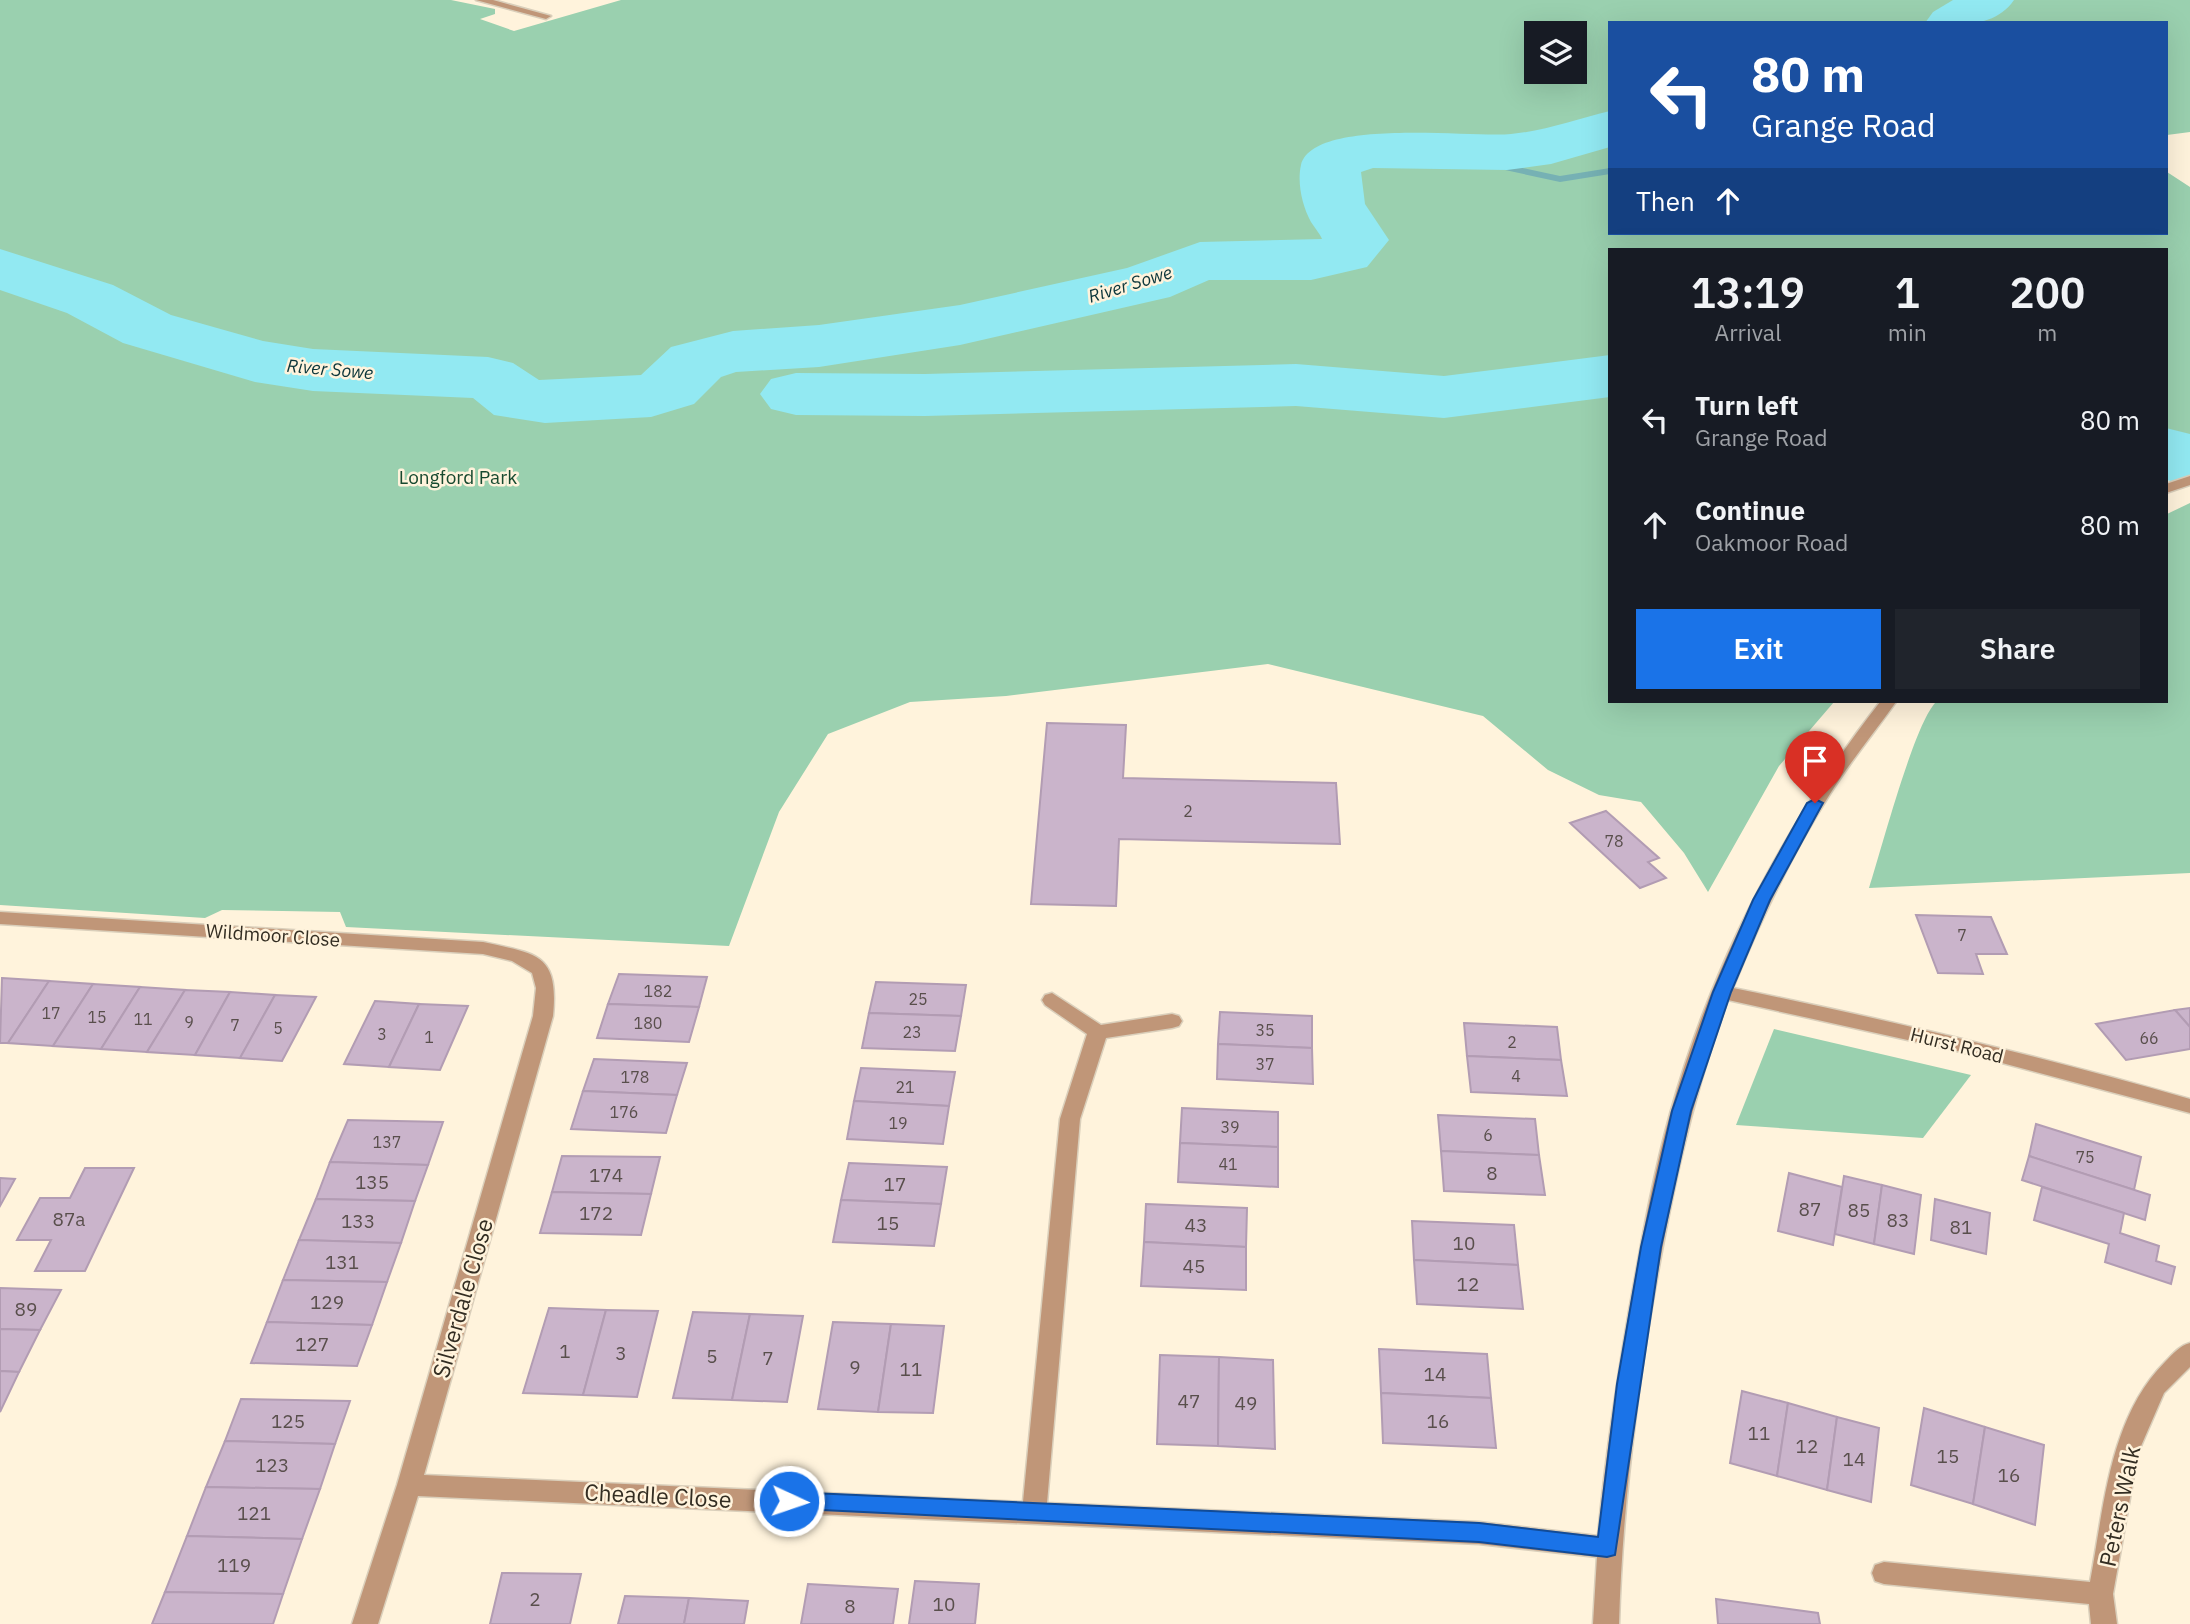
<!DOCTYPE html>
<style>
:root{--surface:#171b24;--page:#20242c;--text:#f1f3f6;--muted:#9ea1a6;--accent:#1a73e8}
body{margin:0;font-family:"IBM Plex Sans",sans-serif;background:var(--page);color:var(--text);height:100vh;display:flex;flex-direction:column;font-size:26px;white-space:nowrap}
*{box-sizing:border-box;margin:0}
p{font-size:23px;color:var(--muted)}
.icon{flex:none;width:38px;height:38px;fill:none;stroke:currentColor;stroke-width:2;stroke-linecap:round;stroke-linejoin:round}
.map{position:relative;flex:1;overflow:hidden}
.side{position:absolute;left:1608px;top:248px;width:560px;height:455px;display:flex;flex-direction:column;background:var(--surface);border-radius:0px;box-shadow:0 7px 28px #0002}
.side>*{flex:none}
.top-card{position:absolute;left:1608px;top:21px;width:560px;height:214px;border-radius:0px;box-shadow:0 7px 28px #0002;background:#1a4fa0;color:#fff;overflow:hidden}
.buttons{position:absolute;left:1524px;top:21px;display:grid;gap:14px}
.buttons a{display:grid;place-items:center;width:63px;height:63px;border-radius:0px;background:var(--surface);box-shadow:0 7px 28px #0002;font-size:35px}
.pin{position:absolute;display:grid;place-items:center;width:60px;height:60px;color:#fff;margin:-72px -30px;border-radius:50% 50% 50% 0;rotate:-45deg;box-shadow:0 0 7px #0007}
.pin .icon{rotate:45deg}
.me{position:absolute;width:77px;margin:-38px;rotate:93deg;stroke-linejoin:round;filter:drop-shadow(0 0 5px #0008)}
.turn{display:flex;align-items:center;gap:24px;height:147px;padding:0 28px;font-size:32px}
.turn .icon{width:91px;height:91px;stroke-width:2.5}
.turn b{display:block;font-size:49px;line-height:60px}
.then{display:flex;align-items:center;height:66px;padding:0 28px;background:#0003;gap:14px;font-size:26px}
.eta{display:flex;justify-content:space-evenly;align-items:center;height:119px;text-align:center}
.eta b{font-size:42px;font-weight:600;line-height:49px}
.cta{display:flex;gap:14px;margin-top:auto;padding:14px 28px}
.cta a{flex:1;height:80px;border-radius:0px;background:var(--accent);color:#fff;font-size:28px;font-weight:600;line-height:80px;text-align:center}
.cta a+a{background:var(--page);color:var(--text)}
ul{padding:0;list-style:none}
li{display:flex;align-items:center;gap:21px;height:105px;padding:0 28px}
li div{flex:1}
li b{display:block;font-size:26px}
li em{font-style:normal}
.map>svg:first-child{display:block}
.green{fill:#9ad0af;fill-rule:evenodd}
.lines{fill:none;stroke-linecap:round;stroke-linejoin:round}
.stream{fill:#76b1b4;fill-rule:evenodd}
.river{fill:#92e9f2;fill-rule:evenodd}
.building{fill:#cab4cb;stroke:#b29cb3;stroke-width:2}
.minor-casing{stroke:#dacfbb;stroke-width:3}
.minor{fill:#c09678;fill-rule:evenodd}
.route{fill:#1a73e8;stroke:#114b97;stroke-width:2}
.labels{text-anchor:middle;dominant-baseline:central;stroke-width:5;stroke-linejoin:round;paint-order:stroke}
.number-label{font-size:16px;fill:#594f4c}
.far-water-label{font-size:18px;font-style:italic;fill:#0a353a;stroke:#fff3dc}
.park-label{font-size:19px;fill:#17492f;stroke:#fff3dc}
.street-label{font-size:19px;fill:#332d22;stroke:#fff3dc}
.near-number-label{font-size:19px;fill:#594f4c}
.near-street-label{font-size:23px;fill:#332d22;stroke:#fff3dc}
</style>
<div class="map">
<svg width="2190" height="1624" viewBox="0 0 2190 1624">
<rect width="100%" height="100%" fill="#fff3dc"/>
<!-- green -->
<g class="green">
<path d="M0 0H451L495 9V14L480 19 514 31 621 0H2190V132L2167 135 2166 23H1610V233H2166L2167 172 2190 187V449L2167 454 2166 250H1610V702H1834L1779 766 1708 892 1684 853 1641 802 1599 795 1548 770 1483 716 1268 664 1006 696 910 702 828 734 779 812 729 946 346 927 340 912 222 910 205 918 0 905ZM1575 33V72H1536V33Z"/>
<path d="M2190 503V873L1869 888C1881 851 1914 724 1936 702H2166L2167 514Z"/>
<path d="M1774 1029 1971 1075 1923 1138 1736 1125Z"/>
</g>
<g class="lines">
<!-- stream -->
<path class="stream" d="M1435 149 1560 176 1610 168V174L1560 182 1431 154 1430 152Z"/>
<!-- river -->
<g class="river">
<path d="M1953 0H2014C1993 30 1958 23 1925 23L1933 12Z"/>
<path d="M1610 111V147L1551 164 1507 170 1373 168 1361 172 1365 204 1389 240 1367 267 1311 280H1209L1170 297 960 345 819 367 736 372 721 377 694 404 651 417 545 423 494 415 473 398 313 391 255 382 123 343 67 313 0 290V249L113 285 171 315 263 341 313 349 488 357 513 363 539 380 641 375 671 347 733 331 819 325 960 305 1127 268 1200 242 1322 239C1320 234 1315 228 1311 222 1302 206 1297 182 1301 165 1313 117 1472 138 1511 134 1545 131 1576 119 1610 111Z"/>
<path d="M1610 355V397L1444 418 1296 406 925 416 796 415 771 409 760 394 771 379 796 373 925 374 1296 364 1444 376Z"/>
<path d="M2166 428 2190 434V485L2166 480Z"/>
</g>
</g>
<!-- building -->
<g class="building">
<path d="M1047 723 1126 725 1123 778 1336 783 1340 844 1119 839 1116 906 1031 904Z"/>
<path d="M1606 811 1659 858 1648 862 1666 878 1640 888 1570 823Z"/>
<path d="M1916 915 1991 917 2007 954H1976L1983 974 1938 973Z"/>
<path d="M619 974 707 977 699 1007 608 1004Z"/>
<path d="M2 978 49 981 8 1043H0Z"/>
<path d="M49 981 93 984 53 1046 8 1043Z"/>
<path d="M876 982 966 985 961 1016 869 1013Z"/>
<path d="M93 984 140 987 101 1049 53 1046Z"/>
<path d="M140 987 185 990 147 1052 101 1049Z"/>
<path d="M185 990 230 992 195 1055 147 1052Z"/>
<path d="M230 992 275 995 240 1058 195 1055Z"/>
<path d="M275 995 316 997 282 1061 240 1058Z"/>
<path d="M375 1001 419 1004 389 1067 344 1064Z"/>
<path d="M419 1004 468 1006 440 1070 389 1067Z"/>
<path d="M608 1004 699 1007 689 1042 597 1038Z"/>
<path d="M2190 1008V1027L2175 1010Z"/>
<path d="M2175 1010 2190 1027V1049L2126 1060 2096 1024Z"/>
<path d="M1220 1012 1312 1016V1048L1218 1044Z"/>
<path d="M869 1013 961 1016 955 1051 862 1048Z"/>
<path d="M1464 1023 1557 1027 1561 1060 1467 1056Z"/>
<path d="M1218 1044 1312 1048 1313 1084 1217 1079Z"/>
<path d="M1467 1056 1561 1060 1567 1096 1471 1092Z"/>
<path d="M594 1059 687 1063 677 1095 583 1091Z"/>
<path d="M861 1068 955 1072 949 1106 854 1101Z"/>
<path d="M583 1091 677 1095 666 1133 571 1129Z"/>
<path d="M854 1101 949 1106 943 1144 847 1139Z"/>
<path d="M1182 1108 1278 1112V1147L1180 1143Z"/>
<path d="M1438 1115 1535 1119 1539 1155 1441 1151Z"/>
<path d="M348 1120 443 1122 428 1165 330 1162Z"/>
<path d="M2036 1124 2141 1157 2134 1190 2029 1156Z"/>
<path d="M1180 1143 1278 1147V1187L1178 1182Z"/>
<path d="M1441 1151 1539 1155 1545 1195 1444 1191Z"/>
<path d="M562 1156 660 1157 651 1194 552 1192Z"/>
<path d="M2029 1156 2150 1195 2145 1220 2022 1180Z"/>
<path d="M330 1162 428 1165 415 1201 316 1199Z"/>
<path d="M849 1163 947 1167 941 1204 841 1200Z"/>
<path d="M85 1168H134L85 1271H35L51 1240H17L40 1198H70Z"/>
<path d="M1789 1173 1842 1187 1833 1245 1778 1231Z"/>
<path d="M1844 1176 1882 1185 1874 1244 1835 1234Z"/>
<path d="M0 1178 15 1179 0 1206Z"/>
<path d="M1882 1185 1921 1195 1914 1254 1874 1244Z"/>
<path d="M2042 1187 2124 1213 2120 1233 2159 1246 2156 1261 2175 1267 2171 1284 2105 1262 2109 1244 2034 1220Z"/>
<path d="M552 1192 651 1194 641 1235 540 1233Z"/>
<path d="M316 1199 415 1201 401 1243 299 1240Z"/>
<path d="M1935 1199 1990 1213 1986 1254 1931 1240Z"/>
<path d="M841 1200 941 1204 934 1246 833 1242Z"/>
<path d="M1146 1204 1247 1208 1246 1247 1144 1242Z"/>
<path d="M1412 1221 1514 1225 1518 1265 1414 1260Z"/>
<path d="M299 1240 401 1243 387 1282 283 1280Z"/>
<path d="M1144 1242 1246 1247V1290L1141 1286Z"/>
<path d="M1414 1260 1518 1265 1523 1309 1417 1304Z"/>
<path d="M283 1280 387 1282 372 1325 267 1322Z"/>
<path d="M0 1288 61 1290 40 1330 0 1329Z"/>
<path d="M549 1308 606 1310 583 1395 523 1393Z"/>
<path d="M606 1310 658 1311 637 1397 583 1395Z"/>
<path d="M693 1312 750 1314 732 1400 673 1398Z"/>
<path d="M750 1314 803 1316 787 1402 732 1400Z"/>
<path d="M267 1322 372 1325 357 1366 251 1363Z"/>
<path d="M833 1322 891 1324 878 1412 818 1409Z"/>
<path d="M891 1324 944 1326 933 1413 878 1412Z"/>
<path d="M0 1329 40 1330 19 1372 0 1371Z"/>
<path d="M1379 1349 1487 1354 1491 1398 1381 1393Z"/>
<path d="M1160 1355 1219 1357 1218 1446 1157 1444Z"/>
<path d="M1219 1357 1273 1360 1275 1449 1218 1446Z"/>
<path d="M0 1371 19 1372 0 1412Z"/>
<path d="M1742 1391 1788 1403 1777 1476 1730 1463Z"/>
<path d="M1381 1393 1491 1398 1496 1448 1383 1443Z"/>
<path d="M241 1399 350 1401 335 1444 225 1441Z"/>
<path d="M1788 1403 1837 1417 1827 1490 1777 1476Z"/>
<path d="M1924 1408 1985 1427 1973 1504 1911 1485Z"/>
<path d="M1837 1417 1879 1428 1871 1502 1827 1490Z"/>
<path d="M1985 1427 2044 1445 2035 1525 1973 1504Z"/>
<path d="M225 1441 335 1444 320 1489 206 1487Z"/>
<path d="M206 1487 320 1489 302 1539 187 1536Z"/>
<path d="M187 1536 302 1539 283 1594 165 1592Z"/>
<path d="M502 1573 581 1574 570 1624H490Z"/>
<path d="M915 1581 979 1584 975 1624H909Z"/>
<path d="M808 1584 898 1589 893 1624H801Z"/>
<path d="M165 1592 283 1594 273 1624H152Z"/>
<path d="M625 1596 689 1598 684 1624H618Z"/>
<path d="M689 1598 748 1601 744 1624H684Z"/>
<path d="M1716 1599 1818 1613 1820 1624H1718Z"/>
</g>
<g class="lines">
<defs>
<g id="minor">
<path d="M476 0H493L551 16 546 19Z"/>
<path d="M2190 476V485L2166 493V484Z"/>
<path d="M1880 702H1896C1874 733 1850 762 1830 794 1791 855 1760 921 1733 988 1886 1019 2039 1056 2190 1099V1113L1957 1051 1728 1000C1690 1102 1669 1206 1651 1313 1634 1416 1622 1519 1619 1624H1593L1597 1557 1479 1544 418 1496 378 1624H352L397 1485 533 1016 536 988 532 973 512 961 483 954 0 924V912L483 942C537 954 559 953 553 1016L424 1475 1023 1502 1060 1119 1087 1034 1045 1005 1042 1000 1045 995 1052 993 1101 1025 1172 1014 1179 1016 1182 1021 1179 1026 1172 1028 1106 1038 1080 1119 1047 1503 1479 1522 1598 1536C1605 1461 1616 1386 1629 1311 1641 1245 1652 1179 1670 1114 1712 963 1784 825 1880 702Z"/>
<path d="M2190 1343V1367L2164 1393 2138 1453 2113 1594 2117 1624H2091L2089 1604 1884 1584 1875 1581 1872 1573 1875 1565 1884 1562 2090 1582C2104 1508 2109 1418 2165 1362 2173 1354 2179 1346 2190 1343Z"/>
</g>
</defs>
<!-- minor casing -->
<use href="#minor" class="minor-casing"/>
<!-- minor -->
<use href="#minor" class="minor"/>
</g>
<!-- route -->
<path class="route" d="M1815 799 1823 803 1770 900 1731 992 1691 1111 1661 1247 1615 1555 1607 1557 1479 1542 781 1508 778 1501 781 1494 789 1492 1479 1523 1598 1537 1617 1384 1641 1247 1672 1111 1713 992 1753 900 1807 803Z"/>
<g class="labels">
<!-- number labels -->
<g class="number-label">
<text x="1188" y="811">2</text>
<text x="1614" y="841">78</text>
<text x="1962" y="935">7</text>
<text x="658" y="991">182</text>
<text x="918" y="999">25</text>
<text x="51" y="1013">17</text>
<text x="97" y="1017">15</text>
<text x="143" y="1019">11</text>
<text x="189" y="1022">9</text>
<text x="648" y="1023">180</text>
<text x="235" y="1025">7</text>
<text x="278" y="1028">5</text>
<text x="1265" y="1030">35</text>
<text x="912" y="1032">23</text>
<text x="382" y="1034">3</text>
<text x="429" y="1037">1</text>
<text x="2149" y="1038">66</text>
<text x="1512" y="1042">2</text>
<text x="1265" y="1064">37</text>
<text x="1516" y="1076">4</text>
<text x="635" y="1077">178</text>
<text x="905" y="1087">21</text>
<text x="624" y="1112">176</text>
<text x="898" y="1123">19</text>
<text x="1230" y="1127">39</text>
<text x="1488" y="1135">6</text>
<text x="387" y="1142">137</text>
<text x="2085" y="1157">75</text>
<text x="1228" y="1164">41</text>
</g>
<!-- far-water labels -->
<g class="far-water-label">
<text transform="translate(1130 284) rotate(-17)">River Sowe</text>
<text transform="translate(330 369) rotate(5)">River Sowe</text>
</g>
<!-- park labels -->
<g class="park-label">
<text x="458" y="477">Longford Park</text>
</g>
<!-- street labels -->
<g class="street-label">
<text transform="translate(273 935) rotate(4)">Wildmoor Close</text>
<text transform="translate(1957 1045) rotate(14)">Hurst Road</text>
</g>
<!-- near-number labels -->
<g class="near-number-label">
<text x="1492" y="1173">8</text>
<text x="606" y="1175">174</text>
<text x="372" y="1182">135</text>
<text x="895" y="1184">17</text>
<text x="1810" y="1209">87</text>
<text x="1859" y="1210">85</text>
<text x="596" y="1213">172</text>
<text x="69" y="1219">87a</text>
<text x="1898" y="1220">83</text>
<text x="358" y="1221">133</text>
<text x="888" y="1223">15</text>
<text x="1196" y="1225">43</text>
<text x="1961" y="1227">81</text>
<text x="1464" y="1243">10</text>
<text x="342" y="1262">131</text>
<text x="1194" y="1266">45</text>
<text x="1468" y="1284">12</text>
<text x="327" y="1302">129</text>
<text x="26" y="1309">89</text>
<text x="312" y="1344">127</text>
<text x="565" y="1351">1</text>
<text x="621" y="1353">3</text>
<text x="712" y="1356">5</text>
<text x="768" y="1358">7</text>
<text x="855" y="1367">9</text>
<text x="911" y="1369">11</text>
<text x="1435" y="1374">14</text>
<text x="1189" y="1401">47</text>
<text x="1246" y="1403">49</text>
<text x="288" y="1421">125</text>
<text x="1438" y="1421">16</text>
<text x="1759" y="1433">11</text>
<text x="1807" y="1446">12</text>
<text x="1948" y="1456">15</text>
<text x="1854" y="1459">14</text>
<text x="272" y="1465">123</text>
<text x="2009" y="1475">16</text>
<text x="254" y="1513">121</text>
<text x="234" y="1565">119</text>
<text x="535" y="1599">2</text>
<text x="944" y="1604">10</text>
<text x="850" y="1606">8</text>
</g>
<!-- near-street labels -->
<g class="near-street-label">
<text transform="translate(462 1298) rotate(-74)">Silverdale Close</text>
<text transform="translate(658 1495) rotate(3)">Cheadle Close</text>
<text transform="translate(2119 1506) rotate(-78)">Peters Walk</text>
</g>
</g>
</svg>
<div class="buttons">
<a><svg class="icon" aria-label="layers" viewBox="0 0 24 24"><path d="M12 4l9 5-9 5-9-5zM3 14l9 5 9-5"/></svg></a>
</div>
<div class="pin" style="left:1815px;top:803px;background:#d93025"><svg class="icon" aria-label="arrive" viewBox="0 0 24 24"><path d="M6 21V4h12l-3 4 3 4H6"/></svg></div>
<svg class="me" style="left:789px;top:1501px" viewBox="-20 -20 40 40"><circle r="17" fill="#1a73e8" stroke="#fff" stroke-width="3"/><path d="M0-11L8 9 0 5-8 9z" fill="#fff"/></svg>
<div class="top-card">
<div class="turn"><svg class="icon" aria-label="left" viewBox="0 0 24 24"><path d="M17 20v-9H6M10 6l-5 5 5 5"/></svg><div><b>80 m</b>Grange Road</div></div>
<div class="then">Then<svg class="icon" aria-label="ahead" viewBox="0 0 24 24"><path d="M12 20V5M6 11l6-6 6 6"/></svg></div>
</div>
<section class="side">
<div class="eta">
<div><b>13:19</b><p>Arrival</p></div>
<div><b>1</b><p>min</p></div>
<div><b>200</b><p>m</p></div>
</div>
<ul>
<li><svg class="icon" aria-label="left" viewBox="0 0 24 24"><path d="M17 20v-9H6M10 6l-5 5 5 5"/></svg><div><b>Turn left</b><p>Grange Road</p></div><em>80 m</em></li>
<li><svg class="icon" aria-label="ahead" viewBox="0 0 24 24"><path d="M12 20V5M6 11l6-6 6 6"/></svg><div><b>Continue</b><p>Oakmoor Road</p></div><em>80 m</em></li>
</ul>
<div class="cta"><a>Exit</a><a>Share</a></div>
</section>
</div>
